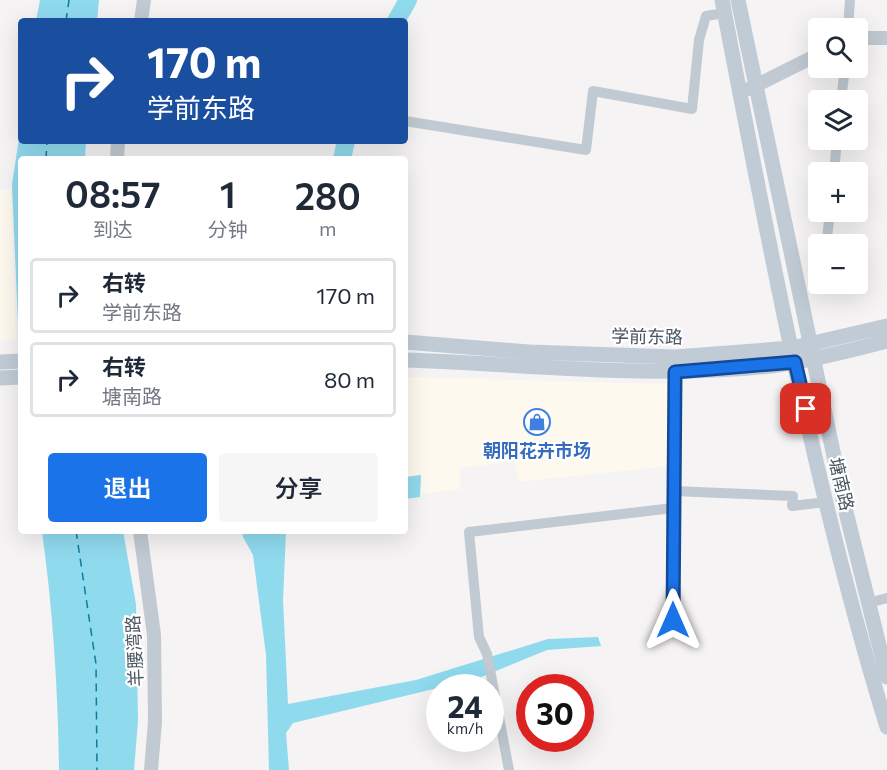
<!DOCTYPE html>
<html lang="zh">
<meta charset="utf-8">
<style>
:root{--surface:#fff;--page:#f6f6f7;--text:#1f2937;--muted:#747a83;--line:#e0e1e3;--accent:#1a73e8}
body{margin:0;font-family:Commissioner,"Noto Sans SC",sans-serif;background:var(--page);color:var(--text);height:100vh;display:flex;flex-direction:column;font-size:22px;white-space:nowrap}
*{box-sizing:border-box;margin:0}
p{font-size:20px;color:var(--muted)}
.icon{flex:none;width:33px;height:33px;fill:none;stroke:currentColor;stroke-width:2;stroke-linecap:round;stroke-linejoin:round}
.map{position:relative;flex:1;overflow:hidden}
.drawer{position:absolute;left:18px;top:156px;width:390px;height:378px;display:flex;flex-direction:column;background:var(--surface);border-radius:6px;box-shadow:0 6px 24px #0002}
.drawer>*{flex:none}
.guide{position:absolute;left:18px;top:18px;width:390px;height:126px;border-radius:6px;box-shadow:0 6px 24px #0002;background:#1a4fa0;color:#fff;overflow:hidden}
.fabs{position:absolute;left:808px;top:18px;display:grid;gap:12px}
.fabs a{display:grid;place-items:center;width:60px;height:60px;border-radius:6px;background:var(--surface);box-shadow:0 6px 24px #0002;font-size:30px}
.speed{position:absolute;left:426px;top:674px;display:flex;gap:12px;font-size:30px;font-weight:700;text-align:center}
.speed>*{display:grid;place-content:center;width:78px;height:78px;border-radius:50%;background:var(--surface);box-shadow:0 6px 24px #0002;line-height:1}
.speed small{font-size:15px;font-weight:400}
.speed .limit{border:9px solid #d22;background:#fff;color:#111}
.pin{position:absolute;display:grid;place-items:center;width:51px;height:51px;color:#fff;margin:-26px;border-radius:12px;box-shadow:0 3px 9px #0006}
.me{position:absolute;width:66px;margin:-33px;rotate:0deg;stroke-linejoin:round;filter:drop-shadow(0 0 4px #0008)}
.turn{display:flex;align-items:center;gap:21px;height:126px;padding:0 30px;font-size:27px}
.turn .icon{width:78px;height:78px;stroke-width:2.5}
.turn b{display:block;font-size:42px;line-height:51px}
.eta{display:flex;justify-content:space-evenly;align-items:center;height:102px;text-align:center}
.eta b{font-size:36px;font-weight:600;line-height:42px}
.cta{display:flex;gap:12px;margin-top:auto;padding:12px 30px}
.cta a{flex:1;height:69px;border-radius:6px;background:var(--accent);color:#fff;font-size:24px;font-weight:600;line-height:69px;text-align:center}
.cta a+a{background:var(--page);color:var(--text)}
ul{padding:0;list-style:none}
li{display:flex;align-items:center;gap:18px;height:75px;margin:0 12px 9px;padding:0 18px;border:3px solid var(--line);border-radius:6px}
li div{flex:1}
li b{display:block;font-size:22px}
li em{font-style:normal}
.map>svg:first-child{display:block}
.commercial{fill:#fdf9ef}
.water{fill:#90daee}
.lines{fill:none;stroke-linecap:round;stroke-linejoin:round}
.river{stroke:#90daee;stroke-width:18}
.ferry{stroke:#0c7c9b;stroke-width:1.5;stroke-dasharray:8 6;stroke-linecap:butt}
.minor{stroke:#c1cad2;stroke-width:10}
.tertiary{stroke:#c1cad2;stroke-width:14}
.secondary{stroke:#c1cbd6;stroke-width:15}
.route-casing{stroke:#114b97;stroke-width:15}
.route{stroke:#1a73e8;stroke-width:10}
.labels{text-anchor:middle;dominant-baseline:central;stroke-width:4.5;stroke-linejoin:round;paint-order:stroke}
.street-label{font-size:18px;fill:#4a5661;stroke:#fff}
.shop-label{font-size:18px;font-weight:bold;fill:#366cbe;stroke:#fff}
</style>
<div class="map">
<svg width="887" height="770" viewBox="0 0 887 770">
<rect width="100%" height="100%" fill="#f5f3f3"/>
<!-- commercial -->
<g class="commercial">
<path d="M11 189 16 339 0 341V190Z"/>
<path d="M405 377 670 384 669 466 519 482 515 461 459 468 461 489 420 494 421 476 405 477Z"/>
</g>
<!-- water -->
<g class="water">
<path d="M40 0H99L97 21H36Z"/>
<path d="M21 125V141H86L85 159H21V394L12 184Z"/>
<path d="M421 475 420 497 405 499V477Z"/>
<path d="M42 531H123L136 604 138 721 134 770H59C58 690 53 611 42 531Z"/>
<path d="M242 531H286L283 600 288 704 416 680 548 639 598 637 601 646 547 650 479 678 293 723 286 733 289 770H269L266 655 253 555 243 537Z"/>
</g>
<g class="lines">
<!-- river -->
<g class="river">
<path d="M396 21 408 0"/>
<path d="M342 159 346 141"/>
</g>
<!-- ferry -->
<g class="ferry">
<path d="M66 21 69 0"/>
<path d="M46 159 47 141"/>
<path d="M76 531 96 664 97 770"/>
</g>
<!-- minor -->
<g class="minor">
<path d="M848 28 850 0"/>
<path d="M841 100 845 68"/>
<path d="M405 121 586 150 593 91 692 109 699 40 706 16 725 13"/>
<path d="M834 172 837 140"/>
<path d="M827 238 830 212"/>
<path d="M673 491 793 496 792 506 826 502"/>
<path d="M868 603 887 598"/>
<path d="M673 620 675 372"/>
<path d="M509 770 487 654 479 637 469 532 673 508"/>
</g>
<!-- tertiary -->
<g class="tertiary">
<path d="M141 21 144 0"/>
<path d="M858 38H887"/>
<path d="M749 89 819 54"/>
<path d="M117 159 118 141"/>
<path d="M140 531 154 635 155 722 151 770"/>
</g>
<!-- secondary -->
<g class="secondary">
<path d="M722 0C769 244 814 490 887 727"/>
<path d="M738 0 844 504 887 677"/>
<path d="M405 342 529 352 675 357 792 348 887 326"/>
<path d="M405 360C527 364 649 379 771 366 810 361 849 351 887 341"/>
<path d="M0 362 21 361"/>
<path d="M0 378 21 377"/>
</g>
</g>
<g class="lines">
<defs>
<path id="route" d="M673 620 675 372 795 362 806 409"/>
</defs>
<!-- route casing -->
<use href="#route" class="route-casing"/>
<!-- route -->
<use href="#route" class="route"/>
</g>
<!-- icons -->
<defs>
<symbol id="shop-ring" viewBox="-11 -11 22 22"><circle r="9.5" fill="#fff" stroke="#3f7fe0" stroke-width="1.5"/><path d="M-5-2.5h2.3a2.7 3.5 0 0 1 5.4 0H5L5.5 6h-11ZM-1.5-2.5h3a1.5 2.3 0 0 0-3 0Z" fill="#3f7fe0"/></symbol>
</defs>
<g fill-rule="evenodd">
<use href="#shop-ring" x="522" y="407" width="30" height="30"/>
</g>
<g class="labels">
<!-- street labels -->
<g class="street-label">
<text transform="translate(647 336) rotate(1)">学前东路</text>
<text transform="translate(842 484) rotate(77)">塘南路</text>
<text transform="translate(134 651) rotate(-93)">羊腰湾路</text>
</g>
<!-- shop labels -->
<g class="shop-label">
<text x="537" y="450">朝阳花卉市场</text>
</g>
</g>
</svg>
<div class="fabs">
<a><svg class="icon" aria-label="search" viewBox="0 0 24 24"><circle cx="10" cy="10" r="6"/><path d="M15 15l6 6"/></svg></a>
<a><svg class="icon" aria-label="layers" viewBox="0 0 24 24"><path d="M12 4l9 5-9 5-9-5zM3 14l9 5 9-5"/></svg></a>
<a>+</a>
<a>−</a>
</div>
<div class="speed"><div>24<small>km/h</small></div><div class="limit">30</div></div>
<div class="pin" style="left:806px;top:409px;background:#d93025"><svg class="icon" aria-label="arrive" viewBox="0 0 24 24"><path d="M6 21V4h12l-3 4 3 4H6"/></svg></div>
<svg class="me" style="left:673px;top:620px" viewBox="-20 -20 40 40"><path d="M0-17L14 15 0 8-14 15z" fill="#1a73e8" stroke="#fff" stroke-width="4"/></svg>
<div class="guide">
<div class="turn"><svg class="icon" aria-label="right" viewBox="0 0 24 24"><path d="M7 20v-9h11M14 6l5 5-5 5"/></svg><div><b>170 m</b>学前东路</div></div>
</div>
<section class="drawer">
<div class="eta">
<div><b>08:57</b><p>到达</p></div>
<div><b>1</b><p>分钟</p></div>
<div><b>280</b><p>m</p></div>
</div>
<ul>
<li><svg class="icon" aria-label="right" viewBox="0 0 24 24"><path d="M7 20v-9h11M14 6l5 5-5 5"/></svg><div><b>右转</b><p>学前东路</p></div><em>170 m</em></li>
<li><svg class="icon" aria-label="right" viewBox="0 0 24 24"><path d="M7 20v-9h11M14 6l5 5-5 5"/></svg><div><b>右转</b><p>塘南路</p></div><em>80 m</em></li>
</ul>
<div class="cta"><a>退出</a><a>分享</a></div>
</section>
</div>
